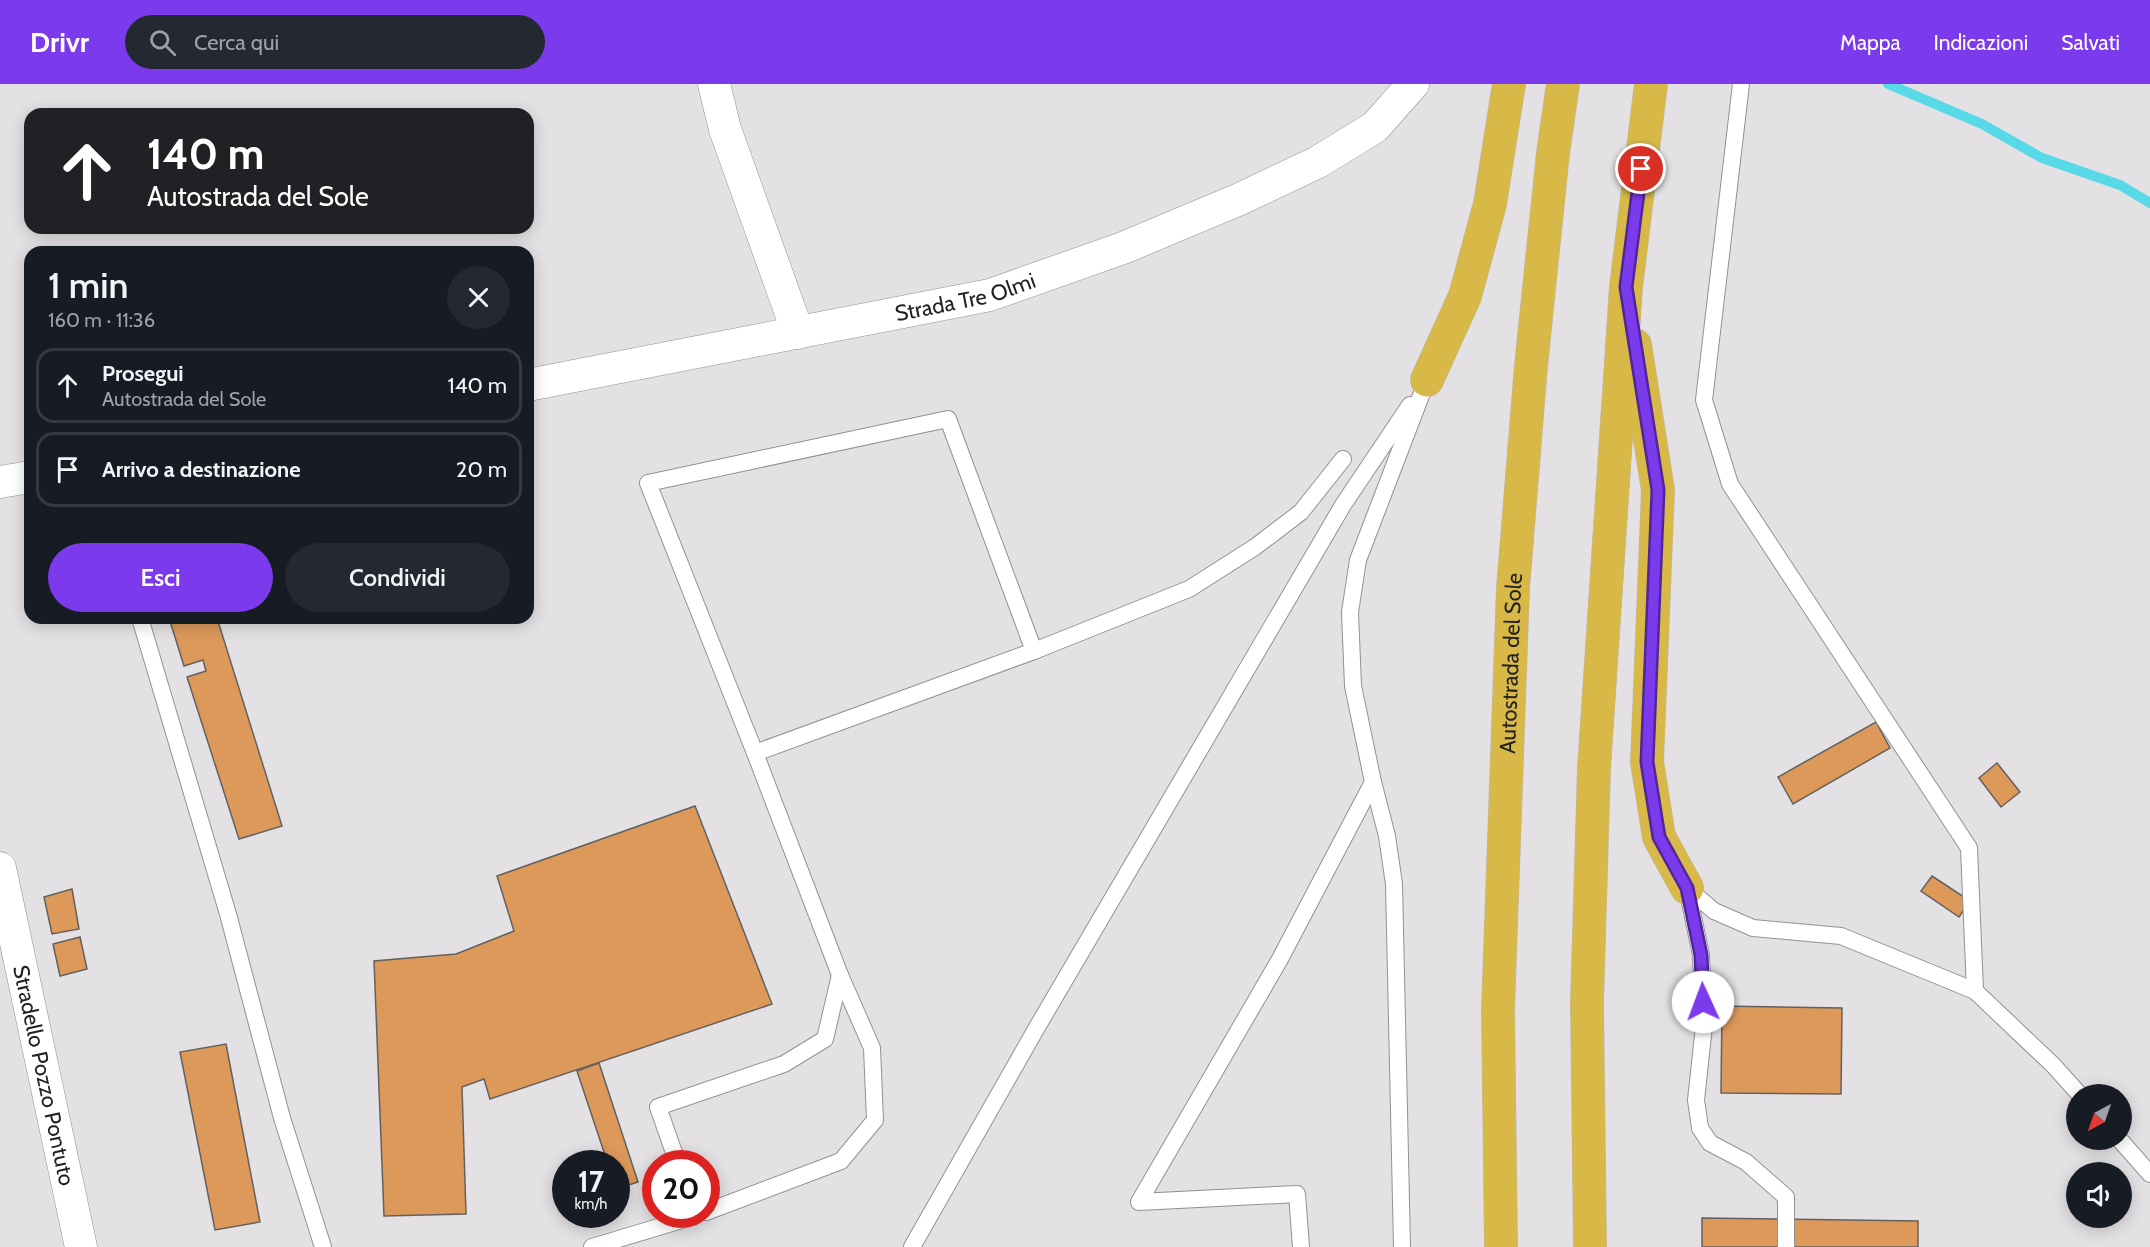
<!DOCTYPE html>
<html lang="it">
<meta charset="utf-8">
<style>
:root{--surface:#171b24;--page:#242831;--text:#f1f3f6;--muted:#9ea1a6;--line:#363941;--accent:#7c3aed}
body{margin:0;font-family:Cabin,sans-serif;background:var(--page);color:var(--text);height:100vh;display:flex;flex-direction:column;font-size:22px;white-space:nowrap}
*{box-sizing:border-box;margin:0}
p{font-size:20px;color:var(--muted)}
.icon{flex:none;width:33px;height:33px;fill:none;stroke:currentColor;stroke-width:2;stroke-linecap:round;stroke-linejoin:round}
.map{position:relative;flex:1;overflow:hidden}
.panel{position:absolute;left:24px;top:162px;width:510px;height:378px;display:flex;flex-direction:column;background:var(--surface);border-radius:18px;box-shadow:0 3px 15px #0003}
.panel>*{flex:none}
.guide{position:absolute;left:24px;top:24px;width:510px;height:126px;border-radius:18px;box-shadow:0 3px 15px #0003;background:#202124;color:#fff;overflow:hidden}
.needle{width:39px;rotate:220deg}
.controls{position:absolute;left:2066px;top:1000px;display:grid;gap:12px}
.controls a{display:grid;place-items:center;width:66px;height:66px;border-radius:50%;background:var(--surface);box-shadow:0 3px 15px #0003;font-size:30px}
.speed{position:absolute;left:552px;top:1066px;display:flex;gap:12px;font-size:30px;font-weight:700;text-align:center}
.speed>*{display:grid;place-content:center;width:78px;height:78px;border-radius:50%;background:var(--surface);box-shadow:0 3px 15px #0003;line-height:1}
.speed small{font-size:15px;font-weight:400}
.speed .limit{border:9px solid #d22;background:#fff;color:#111}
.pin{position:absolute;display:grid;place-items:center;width:51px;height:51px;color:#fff;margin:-26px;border:3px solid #fff;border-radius:50%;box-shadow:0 2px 6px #0007}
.me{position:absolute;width:66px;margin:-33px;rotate:358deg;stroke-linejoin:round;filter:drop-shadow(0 0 4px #0008)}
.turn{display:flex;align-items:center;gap:21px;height:126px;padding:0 24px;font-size:27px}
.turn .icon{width:78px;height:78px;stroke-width:2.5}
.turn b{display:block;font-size:42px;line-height:51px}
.round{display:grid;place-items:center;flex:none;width:63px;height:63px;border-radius:32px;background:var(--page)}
.overview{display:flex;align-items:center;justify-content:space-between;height:102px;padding:0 24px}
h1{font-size:36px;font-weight:600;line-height:45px}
.action{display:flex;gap:12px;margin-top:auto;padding:12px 24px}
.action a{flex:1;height:69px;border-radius:36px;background:var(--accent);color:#fff;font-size:24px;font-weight:600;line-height:69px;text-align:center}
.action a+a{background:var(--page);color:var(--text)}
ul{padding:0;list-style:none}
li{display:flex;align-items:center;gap:18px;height:75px;margin:0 12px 9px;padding:0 12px;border:3px solid var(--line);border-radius:18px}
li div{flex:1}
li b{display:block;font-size:22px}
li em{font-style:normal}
header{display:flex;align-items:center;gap:36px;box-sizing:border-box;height:84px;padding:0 30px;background:var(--accent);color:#fff}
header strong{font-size:28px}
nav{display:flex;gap:33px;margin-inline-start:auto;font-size:21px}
.search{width:420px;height:54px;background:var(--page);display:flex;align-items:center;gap:15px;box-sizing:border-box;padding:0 21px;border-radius:33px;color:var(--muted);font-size:22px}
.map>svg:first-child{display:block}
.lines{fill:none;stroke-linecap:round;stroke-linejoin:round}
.stream{stroke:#58d9e8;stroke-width:10}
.building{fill:#dd995a;stroke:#63615f;stroke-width:1.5}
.lane-casing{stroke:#929193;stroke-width:18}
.street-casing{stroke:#929193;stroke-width:33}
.highway-casing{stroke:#bdbdbd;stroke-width:34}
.lane{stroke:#fff;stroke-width:16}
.street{stroke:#fff;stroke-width:32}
.highway{stroke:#d8b847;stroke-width:33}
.route-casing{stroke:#51269a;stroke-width:15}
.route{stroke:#7c3aed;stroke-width:10}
.labels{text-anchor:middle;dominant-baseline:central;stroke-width:4.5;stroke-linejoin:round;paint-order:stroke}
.street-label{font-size:22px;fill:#232223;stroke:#fff}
</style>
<header>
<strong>Drivr</strong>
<div class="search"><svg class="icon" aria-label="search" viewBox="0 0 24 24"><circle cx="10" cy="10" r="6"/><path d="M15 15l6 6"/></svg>Cerca qui</div>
<nav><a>Mappa</a><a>Indicazioni</a><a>Salvati</a></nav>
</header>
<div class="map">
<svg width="2150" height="1163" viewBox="0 0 2150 1163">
<rect width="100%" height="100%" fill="#e3e1e4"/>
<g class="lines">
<!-- stream -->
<path class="stream" d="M1888 0 1982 40 2042 74 2120 101 2150 119"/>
</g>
<!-- building -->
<g class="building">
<path d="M169 534H217L282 742 239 755 187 593 206 587 203 576 184 582Z"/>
<path d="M1876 638 1890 664 1793 720 1778 693Z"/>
<path d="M1997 679 2020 708 2001 723 1979 694Z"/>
<path d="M695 722 772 920 490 1015 484 995 462 1003 466 1130 384 1132 374 877 456 870 514 847 497 792Z"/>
<path d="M1932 792 1970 817 1959 833 1921 807Z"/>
<path d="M72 805 79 845 52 850 44 813Z"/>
<path d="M80 853 87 885 60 892 53 860Z"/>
<path d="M1722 922 1842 924 1841 1010 1721 1009Z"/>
<path d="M226 960 260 1138 215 1146 180 968Z"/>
<path d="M599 979 638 1098 616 1105V1080H608L577 987Z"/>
<path d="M1702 1134 1918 1137V1163H1702Z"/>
</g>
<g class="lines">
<defs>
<g id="lane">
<path d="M1741 0 1704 316 1730 400 1969 764 1975 907"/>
<path d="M140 534 228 830 282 1034 323 1163"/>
<path d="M755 669 648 399 948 335 1034 567"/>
<path d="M1373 698 1387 752 1394 800 1402 1163"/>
<path d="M1687 804 1714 827 1753 844 1841 852 1975 907 2053 981 2080 1011"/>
<path d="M1687 804 1701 871 1704 942 1696 1016 1700 1044 1710 1059 1746 1078 1786 1113V1163"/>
<path d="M2120 1056 2150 1090"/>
<path d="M678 1080 658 1023 784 980 825 955 840 891"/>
<path d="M706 1128 841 1077 875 1036 872 964 840 891 755 669 1034 567 1189 505 1255 463 1301 428 1343 375"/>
<path d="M592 1163 695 1132"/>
<path d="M912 1163 1036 945 1343 421 1410 321"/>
<path d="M1301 1163 1297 1110 1139 1118 1280 875 1373 698 1353 602 1350 528 1358 476 1427 296"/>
</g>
<g id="street">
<path d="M714 0 725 45 798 249"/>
<path id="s1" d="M528 301 990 211 1123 164 1240 115 1318 78 1375 43 1413 0"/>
<path d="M0 398 30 393"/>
<path id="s2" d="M0 784 81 1163"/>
</g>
<g id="highway">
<path d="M1635 261 1658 406 1647 678 1659 753 1687 804"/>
<path d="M1427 296 1465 212 1490 120 1509 0"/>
<path id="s3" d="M1501 1163 1498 925 1513 504 1531 282 1553 69 1563 0"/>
<path d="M1590 1163 1587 918 1594 684 1626 203 1651 0"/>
</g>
</defs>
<!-- lane casing -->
<use href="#lane" class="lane-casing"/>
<!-- street casing -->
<use href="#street" class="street-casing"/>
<!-- highway casing -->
<use href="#highway" class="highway-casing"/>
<!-- lane -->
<use href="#lane" class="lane"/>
<!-- street -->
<use href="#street" class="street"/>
<!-- highway -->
<use href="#highway" class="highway"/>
</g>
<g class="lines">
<defs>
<path id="route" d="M1641 85 1626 203 1658 406 1647 678 1659 753 1687 804 1701 871 1703 918"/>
</defs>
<!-- route casing -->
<use href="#route" class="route-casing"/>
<!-- route -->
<use href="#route" class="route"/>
</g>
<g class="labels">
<!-- street labels -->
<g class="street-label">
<text stroke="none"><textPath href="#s1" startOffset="446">Strada Tre Olmi</textPath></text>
<text stroke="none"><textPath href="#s3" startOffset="584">Autostrada del Sole</textPath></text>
<text stroke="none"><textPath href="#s2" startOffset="212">Stradello Pozzo Pontuto</textPath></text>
</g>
</g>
</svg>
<div class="controls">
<a><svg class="needle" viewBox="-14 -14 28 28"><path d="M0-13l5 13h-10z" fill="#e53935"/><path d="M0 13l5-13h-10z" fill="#9ea1a6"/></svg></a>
<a><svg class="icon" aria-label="sound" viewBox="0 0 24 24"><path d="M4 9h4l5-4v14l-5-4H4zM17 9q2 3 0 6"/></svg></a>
</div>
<div class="speed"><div>17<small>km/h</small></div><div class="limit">20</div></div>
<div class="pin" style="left:1641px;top:85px;background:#d93025"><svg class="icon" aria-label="arrive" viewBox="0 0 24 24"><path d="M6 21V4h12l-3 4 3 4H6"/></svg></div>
<svg class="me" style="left:1703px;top:918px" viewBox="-20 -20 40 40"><circle r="19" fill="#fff"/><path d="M0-13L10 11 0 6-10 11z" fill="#7c3aed"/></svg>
<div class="guide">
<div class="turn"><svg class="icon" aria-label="ahead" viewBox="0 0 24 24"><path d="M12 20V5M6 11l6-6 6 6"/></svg><div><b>140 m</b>Autostrada del Sole</div></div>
</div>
<section class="panel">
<div class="overview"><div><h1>1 min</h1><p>160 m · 11:36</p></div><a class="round"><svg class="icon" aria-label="close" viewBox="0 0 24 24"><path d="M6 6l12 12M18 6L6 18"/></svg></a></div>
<ul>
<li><svg class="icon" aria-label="ahead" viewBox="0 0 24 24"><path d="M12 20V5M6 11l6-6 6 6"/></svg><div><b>Prosegui</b><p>Autostrada del Sole</p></div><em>140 m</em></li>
<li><svg class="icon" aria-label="arrive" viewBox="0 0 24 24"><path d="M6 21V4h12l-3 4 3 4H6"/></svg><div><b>Arrivo a destinazione</b></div><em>20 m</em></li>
</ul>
<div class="action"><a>Esci</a><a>Condividi</a></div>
</section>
</div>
